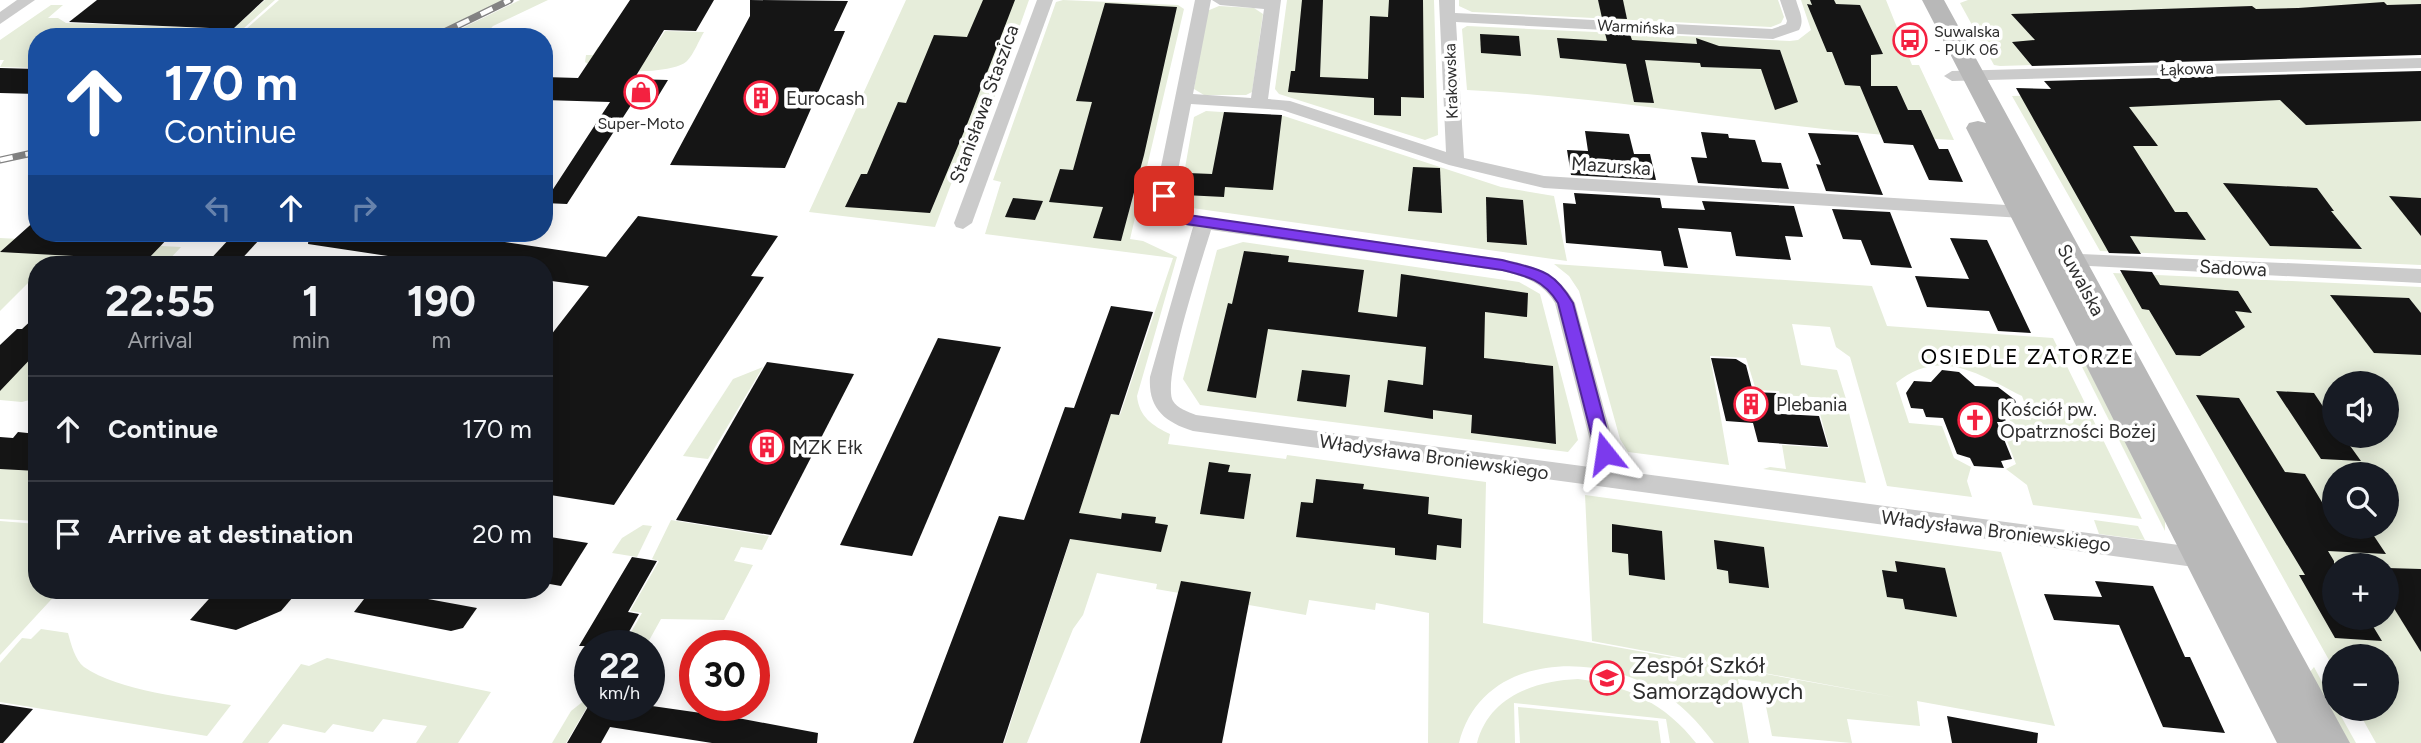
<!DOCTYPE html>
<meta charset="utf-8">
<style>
:root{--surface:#171b24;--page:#20242c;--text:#f1f3f6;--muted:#9ea1a6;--line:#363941}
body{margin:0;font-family:Figtree,sans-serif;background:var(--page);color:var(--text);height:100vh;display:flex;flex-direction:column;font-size:26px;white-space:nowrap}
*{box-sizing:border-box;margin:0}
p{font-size:23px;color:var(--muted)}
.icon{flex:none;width:38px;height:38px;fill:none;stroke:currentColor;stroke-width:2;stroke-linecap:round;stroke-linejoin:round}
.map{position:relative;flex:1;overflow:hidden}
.panel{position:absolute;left:28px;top:256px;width:525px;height:343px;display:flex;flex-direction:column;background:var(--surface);border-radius:28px;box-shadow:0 4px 18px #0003}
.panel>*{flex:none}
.top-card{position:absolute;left:28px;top:28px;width:525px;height:214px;border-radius:28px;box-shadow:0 4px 18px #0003;background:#1a4fa0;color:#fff;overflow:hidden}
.buttons{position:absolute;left:2322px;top:371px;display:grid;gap:14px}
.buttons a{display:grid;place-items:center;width:77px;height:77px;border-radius:50%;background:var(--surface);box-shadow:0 4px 18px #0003;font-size:35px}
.speed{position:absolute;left:574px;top:630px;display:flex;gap:14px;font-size:35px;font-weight:700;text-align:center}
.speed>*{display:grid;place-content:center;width:91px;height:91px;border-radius:50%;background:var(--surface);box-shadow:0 4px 18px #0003;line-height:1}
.speed small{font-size:18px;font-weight:400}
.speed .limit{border:10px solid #d22;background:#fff;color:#111}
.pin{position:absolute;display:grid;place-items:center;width:60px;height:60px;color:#fff;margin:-30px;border-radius:14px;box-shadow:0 4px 10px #0006}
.me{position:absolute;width:77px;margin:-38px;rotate:345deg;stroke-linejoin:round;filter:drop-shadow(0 0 5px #0008)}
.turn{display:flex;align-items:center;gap:24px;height:147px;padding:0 21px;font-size:32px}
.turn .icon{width:91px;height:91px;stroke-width:2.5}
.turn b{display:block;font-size:49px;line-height:60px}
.lanes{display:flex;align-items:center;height:66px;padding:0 21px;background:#0003;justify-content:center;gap:35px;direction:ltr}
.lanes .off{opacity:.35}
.eta{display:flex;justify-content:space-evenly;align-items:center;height:119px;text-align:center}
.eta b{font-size:42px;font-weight:700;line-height:49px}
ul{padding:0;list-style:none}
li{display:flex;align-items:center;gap:21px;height:105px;padding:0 21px;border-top:2px solid var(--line)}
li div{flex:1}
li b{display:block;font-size:26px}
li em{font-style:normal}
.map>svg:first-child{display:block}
.green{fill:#e6edda;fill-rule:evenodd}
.building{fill:#151515}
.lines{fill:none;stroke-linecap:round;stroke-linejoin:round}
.street{fill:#cbcbcb;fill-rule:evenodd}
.secondary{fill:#b8b8b8;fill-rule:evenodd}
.rail-casing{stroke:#838383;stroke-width:7}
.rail{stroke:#fff;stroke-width:4.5;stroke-dasharray:13;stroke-linecap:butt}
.route{fill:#7c3aed;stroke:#51269a;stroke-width:2}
.labels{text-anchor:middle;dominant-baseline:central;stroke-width:7;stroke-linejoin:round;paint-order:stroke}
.far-street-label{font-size:16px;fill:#2e2e2e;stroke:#fff}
.far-poi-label{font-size:16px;fill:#2e2e2e;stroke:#fff;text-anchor:start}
.poi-label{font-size:19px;fill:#2e2e2e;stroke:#fff;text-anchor:start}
.street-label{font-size:19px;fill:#2e2e2e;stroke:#fff}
.neighbourhood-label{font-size:21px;letter-spacing:2px;fill:#000;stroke:#fff}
.near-poi-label{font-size:23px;fill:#2e2e2e;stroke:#fff;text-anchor:start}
</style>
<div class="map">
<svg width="2421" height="743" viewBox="0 0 2421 743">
<rect width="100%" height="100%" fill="#fff"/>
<!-- green -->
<g class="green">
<path d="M265 0H275L234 37H37V68L0 67 4 60H0V40L51 5H63L48 18H58L66 23 233 29Z"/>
<path d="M279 0H505L429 37H237Z"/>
<path d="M520 0H548L493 26 483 37H444Z"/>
<path d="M906 0H1029L965 180 953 179 935 227 809 212Z"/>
<path d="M1063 0 1178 5 1184 9 1130 239 1143 241 1177 257 1137 396C1139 417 1153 426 1170 434L1168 444 1286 459 1287 455 1486 482 1483 623 1899 698 1592 641 1585 495 2001 552 2055 726 1917 701 1920 726 1847 719 1852 743 1772 736 1761 682 1738 679 1749 743H1714C1698 722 1680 702 1656 689 1590 651 1481 655 1459 743H1428L1429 613 1376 603 1375 610 1309 600 1306 615 1156 589 1157 584 1097 573 1083 615 1073 629 1027 743H1004L1111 414 1120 415 1173 258 985 234 1001 182 993 180 1056 2Z"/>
<path d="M1287 0H1434L1438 135 1425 140 1279 94 1275 89Z"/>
<path d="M1459 0H1778L1784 17 1781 23 1771 27 1496 13 1472 12 1459 6Z"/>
<path d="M1801 0H1886L1912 65H1919L1954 140C1791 132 1630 98 1467 90L1462 29 1467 26 1790 41 1798 40 1811 30Z"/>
<path d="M1968 0H2421V53L2000 66 1994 65 1960 3Z"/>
<path d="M1219 6 1254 8 1263 14 1252 92 1246 95H1204L1194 89 1207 11Z"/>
<path d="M665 31 704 32C699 40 694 54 687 61 673 75 600 74 585 62L586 55H593L598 47 653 49Z"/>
<path d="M2421 71V265L2100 251 2012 96 2110 94Z"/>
<path d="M1206 111 1284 116 1501 187 1554 196 1567 261 1192 208 1179 202 1194 117Z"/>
<path d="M0 238 181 247 165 264H37V281H30L0 311Z"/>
<path d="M1243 242 1519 282 1540 294 1578 440 1568 452 1200 405 1183 379 1217 250Z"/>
<path d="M1554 264 1872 286 1887 326 2053 338 2142 519 2033 505 2027 485 2006 469 2016 464 2004 433H2014L2009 418 2031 420 2022 396C1979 374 1939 347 1896 383L1909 423 1942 426 1954 458 1971 467 1967 481 1972 497 1887 486 1850 357 1836 347 1830 327 1792 324 1801 365 1837 370 1846 399 1780 395 1779 391 1756 390 1746 358 1710 356 1729 465 1628 452 1620 439 1579 291 1569 276Z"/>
<path d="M2113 273 2421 287V743H2376L2357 709H2387V656H2334V669ZM2334 383H2387V436H2334ZM2334 474H2387V527H2334ZM2334 565H2387V618H2334Z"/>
<path d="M37 335V398L22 402 0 400V373Z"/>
<path d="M2075 353 2081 355 2165 519V531Z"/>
<path d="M763 367 708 459 683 456 733 379Z"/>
<path d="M1818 406 1848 409 1866 483 1763 469 1770 467 1786 469 1782 445 1829 448Z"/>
<path d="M0 456 37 459V521L0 519Z"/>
<path d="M671 520 769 536 762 550 741 547 734 561 753 565 724 620 661 619 646 646H623L642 613 630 611 659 561 652 559Z"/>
<path d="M2094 520 2138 526 2145 540 2099 534Z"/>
<path d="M0 521 37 524V590H60L0 655Z"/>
<path d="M643 525 652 526 637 557 612 553 622 538Z"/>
<path d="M41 629 68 633C71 644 75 660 84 667 118 691 190 698 231 705L207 736 0 702V663L22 638 31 639Z"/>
<path d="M327 658 491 692 458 743H416L427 726 383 719 373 732 333 724 325 733 283 724 268 743H242L301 664 309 666Z"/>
<path d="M2314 667 2334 704V709H2337L2356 743H2349L2310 672Z"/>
<path d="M1578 679C1626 685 1666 704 1696 743H1670L1666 719 1514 703 1515 743H1477C1489 696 1535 681 1578 679Z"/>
<path d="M590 696V702L566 743H552L571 711Z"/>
<path d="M1518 707 1658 721 1661 743H1520Z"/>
</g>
<!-- building -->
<g class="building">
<path d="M97 0H264L233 29 69 22Z"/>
<path d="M630 0H714L696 31 664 30 634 79 668 80 654 103 633 102 567 204 544 203 610 102 544 100V77L578 78Z"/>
<path d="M750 0 848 1 834 31H845L785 168 670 165 750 16Z"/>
<path d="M983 0H1015L968 122 930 213 845 207 861 174H867L898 102 906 103 934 35 967 37Z"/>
<path d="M1302 0H1323L1320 77 1368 79 1370 16 1388 17 1389 0H1423L1424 98 1401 97V116L1374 115V98L1288 92 1291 71H1295Z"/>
<path d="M1598 0H1623L1627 19 1602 18Z"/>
<path d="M1810 0H1834L1836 4 1860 5 1883 54 1871 55V86H1897L1908 110H1921L1939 149H1948L1963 182 1929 180 1913 145 1884 143 1860 86 1845 85 1832 52H1827L1807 4 1812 5Z"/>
<path d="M2384 2 2387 5 2421 4V55L2032 66 2012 42 2035 40 2011 14 2252 6 2256 9 2298 8Z"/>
<path d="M1105 3 1177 7 1144 155 1121 241 1093 238 1103 207 1049 202 1060 169 1073 170 1092 102 1076 101Z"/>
<path d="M1605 33 1630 34 1632 40 1697 44 1696 38 1719 46 1780 50 1798 102 1775 110 1761 69 1701 67 1700 63 1645 60 1654 103 1634 102 1626 64 1560 58 1557 38 1607 41Z"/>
<path d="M1480 34 1519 36 1521 56 1481 53Z"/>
<path d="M0 68 37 69V94L0 93Z"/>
<path d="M2421 71V121L2306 125 2280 100 2129 107 2158 146H2133L2175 212H2187L2206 240 2130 236 2141 254 2109 253 2016 88 2051 89 2044 81Z"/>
<path d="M1224 112 1282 115 1273 190 1225 187 1224 197 1184 195 1188 173 1212 174Z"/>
<path d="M1585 131 1629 134 1634 154H1650L1656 180 1571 175 1567 150 1588 151Z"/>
<path d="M1701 132 1728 134 1729 138 1755 140 1762 162 1781 163 1789 189 1698 183 1691 157 1707 158Z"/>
<path d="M1808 133 1858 135 1883 195 1826 191 1816 164 1821 165Z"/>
<path d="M1413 167 1440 168 1442 213 1408 211Z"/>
<path d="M2223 183 2317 188 2334 211H2331L2362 249 2270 246Z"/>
<path d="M1574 193 1660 198 1662 208 1705 210 1702 201 1794 206 1803 237 1785 236 1791 260 1736 256 1731 232 1678 228 1688 268 1664 266 1661 251 1566 243 1563 203 1576 204Z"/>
<path d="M2389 196 2421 198V236Z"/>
<path d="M1486 197 1523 200 1527 245 1487 242Z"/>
<path d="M1013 198 1043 201 1035 220 1005 217Z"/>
<path d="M1832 209 1890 212 1912 268 1871 265 1861 240 1843 239Z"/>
<path d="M638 216 778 236 751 276 764 277 614 505 544 494V344L589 286 544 280V264H441L308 244 309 233H443L606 257Z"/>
<path d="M37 219V233H173L147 260 0 252Z"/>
<path d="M231 237 260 239 237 264H206Z"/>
<path d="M1950 238 1987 240 2031 333 1998 331 1989 311 1927 307 1915 276 1969 279Z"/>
<path d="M1244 251 1289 256 1288 262 1364 270 1358 312 1397 317 1401 274 1528 293 1527 317 1485 312 1484 358 1553 366 1556 444 1471 433 1472 415 1433 410V419L1384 412 1388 380 1423 385 1426 347 1268 329 1256 398 1207 391 1228 303 1232 304Z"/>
<path d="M2120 270 2152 272 2160 285 2238 291 2252 313 2235 311 2245 327 2200 356 2176 355 2149 310 2142 309Z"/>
<path d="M2330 295 2409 298 2421 313V355L2374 353Z"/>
<path d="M1111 306 1153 312 1119 415 1111 414 1079 513 1121 519 1122 513 1156 517 1155 523 1168 525 1161 552 1070 539 1003 743H913L999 516 1024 520 1065 407 1074 408Z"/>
<path d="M37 315V352L0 391V345L17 329H22Z"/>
<path d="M938 338 1001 347 912 556 840 545Z"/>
<path d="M1711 358 1736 359 1746 365 1753 392 1776 393 1782 414 1819 416 1828 447 1758 442 1753 423 1726 421Z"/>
<path d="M767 362 854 374 771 535 676 520Z"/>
<path d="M1302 370 1350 375 1346 407 1297 401Z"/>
<path d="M1942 370 1959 372 1975 386 1998 387 2015 400 2021 416 2004 415 2006 422H1997L2012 459 2001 461 2004 468 1974 466 1970 458 1957 454 1943 418 1926 417 1923 409 1911 408 1906 393 1914 381 1931 382Z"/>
<path d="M2276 391 2314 393 2334 423V436H2343L2361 461 2321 459Z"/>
<path d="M2196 395 2239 398 2285 472 2305 474 2334 522V527H2368L2386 554 2328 551 2334 561V618H2368L2382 641 2335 638 2299 575H2305Z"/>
<path d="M18 432 37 434V471L0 469V437L13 438Z"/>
<path d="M1209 462 1230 465 1228 472 1251 474 1244 519 1200 514Z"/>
<path d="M1316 479 1364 484 1363 489 1429 497 1428 514 1462 519 1461 548 1437 545 1436 560 1395 555V548L1296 537 1301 502 1313 503Z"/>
<path d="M1612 524 1662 531 1665 580 1629 575 1628 554 1612 552Z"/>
<path d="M544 536 588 543 561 586 544 583Z"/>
<path d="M1714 540 1764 547 1769 588 1729 583 1728 571 1717 569Z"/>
<path d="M632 557 657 561 628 612 639 614 621 646H579Z"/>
<path d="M1895 561 1945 568 1957 617 1905 609 1903 599 1887 597 1882 570 1897 572Z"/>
<path d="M2387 568 2421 569V652L2387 597Z"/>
<path d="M1181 581 1251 592 1222 743H1140Z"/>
<path d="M2095 581 2153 586 2185 657H2190L2225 733 2163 727 2119 625 2054 620 2044 594 2102 597Z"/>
<path d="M217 590H299L281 611 236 630 190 620Z"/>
<path d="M371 590H379L477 608 463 628 451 631 354 612Z"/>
<path d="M0 704 33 709 3 743H0Z"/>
<path d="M589 705H645L743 719 818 733 817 743H712L610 727 601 743H567Z"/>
<path d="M1947 716 2038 733 2037 743H1952Z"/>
</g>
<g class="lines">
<!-- street -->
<g class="street">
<path d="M17 0H35L0 24V12Z"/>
<path d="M1037 0H1053L972 223 963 229 956 227 954 223Z"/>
<path d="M1195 0H1211L1193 94 1251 98 1264 9 1220 5 1212 0H1281L1268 99 1290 101 1446 152 1439 0H1455V13L1772 29 1786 24 1787 21 1780 0H1796C1799 11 1805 20 1799 30L1773 39 1456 22 1464 158 1544 176 2037 207 2046 213 2044 217 2037 219 1544 188 1449 165 1282 110 1191 104 1173 196C1177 212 1189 214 1204 217L1502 259C1535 266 1558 273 1575 303L1621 471 2209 549 2217 552 2221 559 2217 566 2209 569 1193 431C1164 422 1148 408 1150 377L1193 227C1174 222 1159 217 1155 196ZM1211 230 1502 271C1524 276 1543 283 1555 303L1597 468 1196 415C1188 412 1177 408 1173 401 1161 381 1203 257 1211 230Z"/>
<path d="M2421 58V68L1952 81 1944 76 1952 71Z"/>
<path d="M2058 253 2421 269V283L2051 264 2048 259 2051 254Z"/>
</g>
<!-- secondary -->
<path class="secondary" d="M1922 0H1944L2350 743H2277L1966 128 1969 123 1978 121 1986 123Z"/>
<defs>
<g id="rail">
<path d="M434 37 510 0"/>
<path d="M0 160 37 152"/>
</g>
</defs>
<!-- rail casing -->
<use href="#rail" class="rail-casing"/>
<!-- rail -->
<use href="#rail" class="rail"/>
</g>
<!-- route -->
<path class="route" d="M1164 192 1171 196C1172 209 1177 211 1188 215L1502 260C1539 270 1552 268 1573 303L1613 453 1611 457H1599L1596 453 1558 303C1544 280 1527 276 1502 270L1186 224C1169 219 1158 214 1157 196Z"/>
<!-- icons -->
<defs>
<symbol id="bus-ring" viewBox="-11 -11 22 22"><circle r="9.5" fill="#fff" stroke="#f42140" stroke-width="1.5"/><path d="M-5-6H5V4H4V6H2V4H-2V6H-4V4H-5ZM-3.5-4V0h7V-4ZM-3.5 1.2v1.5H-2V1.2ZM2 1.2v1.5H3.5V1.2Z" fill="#f42140"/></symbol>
<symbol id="shop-ring" viewBox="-11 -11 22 22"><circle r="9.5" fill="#fff" stroke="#f42140" stroke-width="1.5"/><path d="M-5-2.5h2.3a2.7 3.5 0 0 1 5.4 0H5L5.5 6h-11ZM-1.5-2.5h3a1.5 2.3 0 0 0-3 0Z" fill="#f42140"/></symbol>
<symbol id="building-ring" viewBox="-11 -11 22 22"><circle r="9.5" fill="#fff" stroke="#f42140" stroke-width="1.5"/><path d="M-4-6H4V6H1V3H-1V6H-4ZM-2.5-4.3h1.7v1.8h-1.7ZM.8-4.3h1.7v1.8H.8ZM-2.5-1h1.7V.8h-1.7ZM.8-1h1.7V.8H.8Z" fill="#f42140"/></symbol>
<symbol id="church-ring" viewBox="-11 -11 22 22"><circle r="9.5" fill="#fff" stroke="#f42140" stroke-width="1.5"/><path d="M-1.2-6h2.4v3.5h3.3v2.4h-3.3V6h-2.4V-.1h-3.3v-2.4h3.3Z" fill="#f42140"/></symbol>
<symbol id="school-ring" viewBox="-11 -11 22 22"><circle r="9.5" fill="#fff" stroke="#f42140" stroke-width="1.5"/><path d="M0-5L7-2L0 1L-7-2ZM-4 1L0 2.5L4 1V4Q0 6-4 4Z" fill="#f42140"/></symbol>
</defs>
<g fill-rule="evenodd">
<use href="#bus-ring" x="1891" y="21" width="38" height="38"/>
<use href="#shop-ring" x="622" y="73" width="38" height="38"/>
<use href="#building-ring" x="742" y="79" width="38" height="38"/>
<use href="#building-ring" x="1732" y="385" width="38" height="38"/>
<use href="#church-ring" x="1956" y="401" width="38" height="38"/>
<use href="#building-ring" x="748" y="428" width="38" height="38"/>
<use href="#school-ring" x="1588" y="659" width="38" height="38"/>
</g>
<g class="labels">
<!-- far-street labels -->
<g class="far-street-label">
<text transform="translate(1636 27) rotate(3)">Warmińska</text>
<text transform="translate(2187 69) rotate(-2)">Łąkowa</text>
<text transform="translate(1451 81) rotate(-92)">Krakowska</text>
</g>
<!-- far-poi labels -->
<g class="far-poi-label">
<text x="1934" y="31">Suwalska<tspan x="1934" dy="18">- PUK 06</tspan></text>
<text x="641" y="123" text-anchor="middle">Super-Moto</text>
</g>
<!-- poi labels -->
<g class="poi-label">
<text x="786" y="98">Eurocash</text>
<text x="1776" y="404">Plebania</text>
<text x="2000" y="409">Kościół pw.<tspan x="2000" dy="22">Opatrzności Bożej</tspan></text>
<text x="792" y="447">MZK Ełk</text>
</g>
<!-- street labels -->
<g class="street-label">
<text transform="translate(984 104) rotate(-70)">Stanisława Staszica</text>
<text transform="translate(1611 166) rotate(4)">Mazurska</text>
<text transform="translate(2233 268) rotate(3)">Sadowa</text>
<text transform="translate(2081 280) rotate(62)">Suwalska</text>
<text transform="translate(1434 457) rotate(8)">Władysława Broniewskiego</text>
<text transform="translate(1996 531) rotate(7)">Władysława Broniewskiego</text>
</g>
<!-- neighbourhood labels -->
<g class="neighbourhood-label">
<text x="2028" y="356">OSIEDLE ZATORZE</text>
</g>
<!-- near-poi labels -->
<g class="near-poi-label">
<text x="1632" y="665">Zespół Szkół<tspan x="1632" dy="26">Samorządowych</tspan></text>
</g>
</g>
</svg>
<div class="buttons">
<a><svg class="icon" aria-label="sound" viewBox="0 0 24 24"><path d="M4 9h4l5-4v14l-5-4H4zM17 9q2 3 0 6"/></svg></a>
<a><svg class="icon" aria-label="search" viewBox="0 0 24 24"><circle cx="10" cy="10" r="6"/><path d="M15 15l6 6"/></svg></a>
<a>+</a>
<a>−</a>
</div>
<div class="speed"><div>22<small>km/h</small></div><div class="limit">30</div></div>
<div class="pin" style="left:1164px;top:196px;background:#d93025"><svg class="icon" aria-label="arrive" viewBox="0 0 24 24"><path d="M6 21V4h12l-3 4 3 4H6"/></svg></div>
<svg class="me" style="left:1605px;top:453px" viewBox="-20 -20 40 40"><path d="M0-17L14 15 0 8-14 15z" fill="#7c3aed" stroke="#fff" stroke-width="4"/></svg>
<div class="top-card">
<div class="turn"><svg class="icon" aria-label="ahead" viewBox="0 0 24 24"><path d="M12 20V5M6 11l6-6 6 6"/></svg><div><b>170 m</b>Continue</div></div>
<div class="lanes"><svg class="icon off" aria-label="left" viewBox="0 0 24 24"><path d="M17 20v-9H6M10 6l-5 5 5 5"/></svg><svg class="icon" aria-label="ahead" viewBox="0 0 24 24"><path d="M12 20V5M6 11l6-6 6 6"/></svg><svg class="icon off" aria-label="right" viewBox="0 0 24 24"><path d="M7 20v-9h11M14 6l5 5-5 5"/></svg></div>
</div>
<section class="panel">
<div class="eta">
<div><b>22:55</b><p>Arrival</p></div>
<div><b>1</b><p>min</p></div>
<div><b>190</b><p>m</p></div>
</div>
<ul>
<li><svg class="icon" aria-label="ahead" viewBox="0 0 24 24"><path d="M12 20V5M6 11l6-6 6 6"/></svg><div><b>Continue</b></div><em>170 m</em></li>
<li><svg class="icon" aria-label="arrive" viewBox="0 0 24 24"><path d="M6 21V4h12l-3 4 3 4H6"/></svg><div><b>Arrive at destination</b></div><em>20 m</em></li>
</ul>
</section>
</div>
